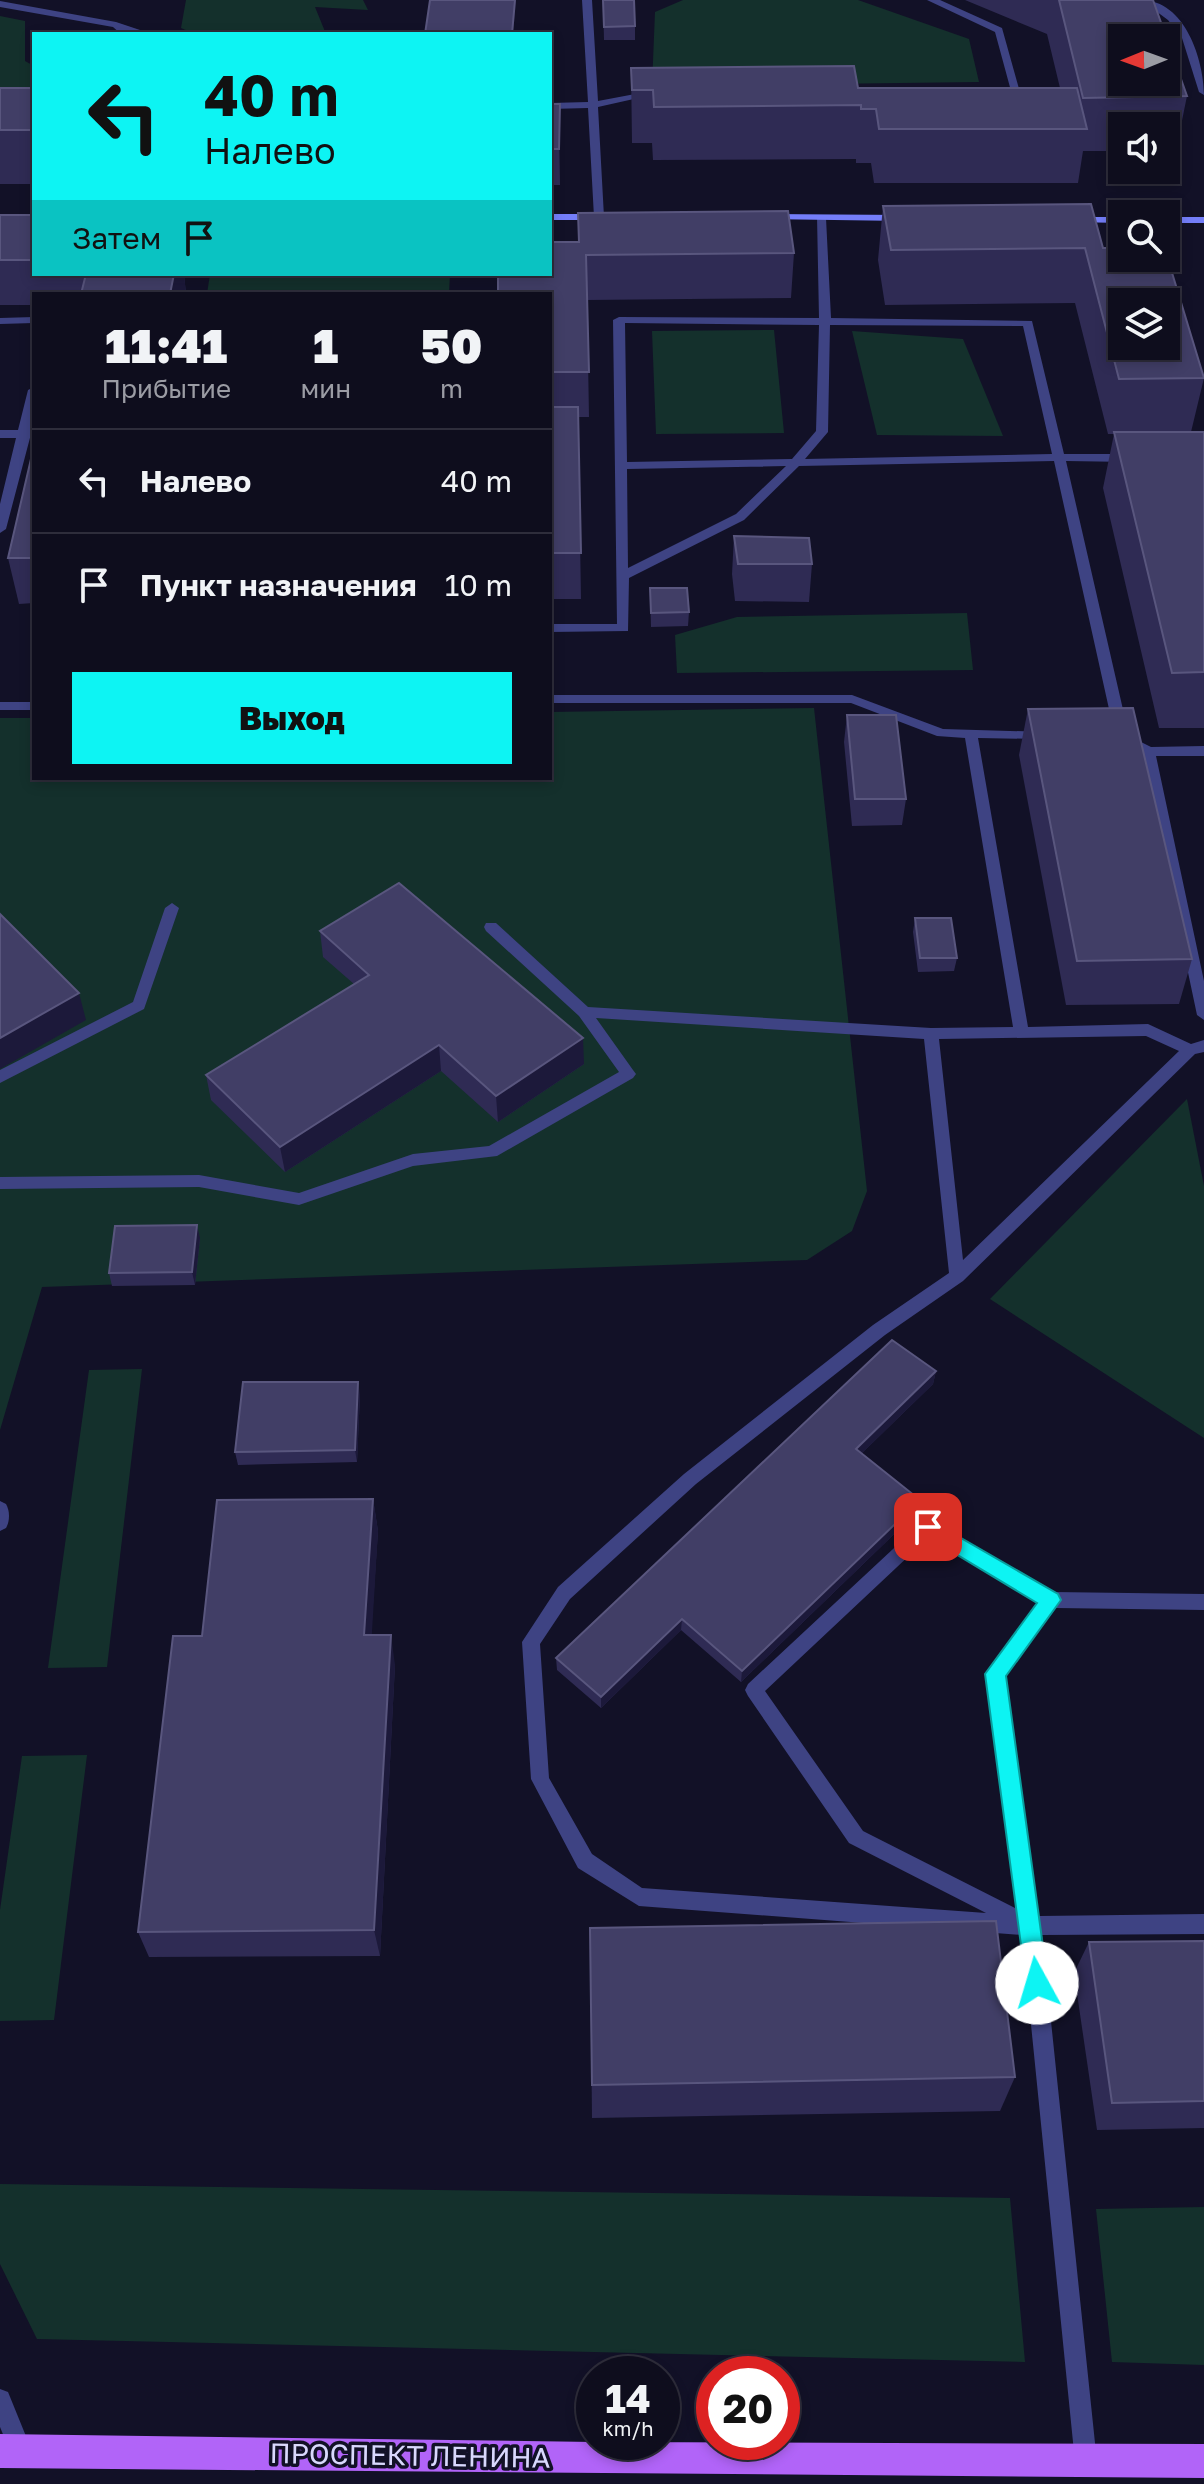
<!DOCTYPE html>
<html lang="ru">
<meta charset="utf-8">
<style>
:root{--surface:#0e0d1d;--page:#171626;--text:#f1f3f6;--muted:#9b9ca4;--line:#2e2d3b;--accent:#0df4f3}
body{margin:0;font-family:"Golos Text",sans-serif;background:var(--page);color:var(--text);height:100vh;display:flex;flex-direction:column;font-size:30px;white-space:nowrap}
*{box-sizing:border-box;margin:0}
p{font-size:26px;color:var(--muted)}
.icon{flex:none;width:44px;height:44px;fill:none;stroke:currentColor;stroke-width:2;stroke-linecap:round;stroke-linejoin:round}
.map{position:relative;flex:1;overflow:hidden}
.drawer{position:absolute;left:32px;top:292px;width:520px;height:488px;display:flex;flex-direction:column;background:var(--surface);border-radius:0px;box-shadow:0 4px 12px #0003,0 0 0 2px var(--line)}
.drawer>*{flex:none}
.banner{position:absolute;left:32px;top:32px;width:520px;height:244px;border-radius:0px;box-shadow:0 4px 12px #0003,0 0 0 2px var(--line);background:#0df4f3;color:#111;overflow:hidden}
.needle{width:52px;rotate:269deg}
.tools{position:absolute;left:1108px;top:24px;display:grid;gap:16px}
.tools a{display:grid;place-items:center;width:72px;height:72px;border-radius:0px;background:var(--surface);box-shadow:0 4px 12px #0003,0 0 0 2px var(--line);font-size:40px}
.speed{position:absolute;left:576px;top:2356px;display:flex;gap:16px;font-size:40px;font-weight:700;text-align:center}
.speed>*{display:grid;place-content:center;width:104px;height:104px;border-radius:50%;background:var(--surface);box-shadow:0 4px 12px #0003,0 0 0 2px var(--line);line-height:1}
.speed small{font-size:20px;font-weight:400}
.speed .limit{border:12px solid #d22;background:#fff;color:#111}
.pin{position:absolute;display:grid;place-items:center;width:68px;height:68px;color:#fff;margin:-34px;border-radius:16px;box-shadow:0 4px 12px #0006}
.me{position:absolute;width:88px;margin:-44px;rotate:354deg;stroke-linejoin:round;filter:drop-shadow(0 0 6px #0008)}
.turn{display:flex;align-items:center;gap:28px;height:168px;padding:0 40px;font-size:36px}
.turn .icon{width:104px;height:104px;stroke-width:2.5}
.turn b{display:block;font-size:56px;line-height:68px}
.then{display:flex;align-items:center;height:76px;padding:0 40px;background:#0003;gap:16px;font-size:30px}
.eta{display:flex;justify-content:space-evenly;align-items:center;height:136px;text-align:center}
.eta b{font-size:48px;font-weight:800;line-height:56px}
.primary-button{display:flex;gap:16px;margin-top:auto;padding:16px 40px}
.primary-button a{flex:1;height:92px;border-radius:0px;background:var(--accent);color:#111;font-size:32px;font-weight:800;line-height:92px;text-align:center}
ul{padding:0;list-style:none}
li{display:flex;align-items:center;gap:24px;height:104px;padding:0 40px;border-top:2px solid var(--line)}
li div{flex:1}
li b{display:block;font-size:30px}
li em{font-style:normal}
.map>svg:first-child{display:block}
.green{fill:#14302c}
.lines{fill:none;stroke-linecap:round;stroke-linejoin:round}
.lane{fill:#3e4383;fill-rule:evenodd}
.street{fill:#3e4383;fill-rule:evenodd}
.secondary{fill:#747ef9;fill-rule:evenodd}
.primary{fill:#b164f8;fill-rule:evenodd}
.wall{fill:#2f2b54}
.shaded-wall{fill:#1c193a}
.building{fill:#413e66;stroke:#59567e;stroke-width:2;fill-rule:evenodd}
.route{fill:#0df4f3;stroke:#089f9e;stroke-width:2}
.labels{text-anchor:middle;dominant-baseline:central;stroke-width:7;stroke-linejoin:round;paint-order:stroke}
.near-street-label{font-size:28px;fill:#d9d8fd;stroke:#121127}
</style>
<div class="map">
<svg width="1204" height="2484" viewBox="0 0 1204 2484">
<rect width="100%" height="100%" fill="#121127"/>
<!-- green -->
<g class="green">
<path d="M186 0H363L368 10 315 7 326 34H195L181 28Z"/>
<path d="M683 0H858L969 39 979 82 652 86 655 12Z"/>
<path d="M0 16 25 21V61L34 66V123L0 122Z"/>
<path d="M210 274H450L449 294H207Z"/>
<path d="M774 330 784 433 656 434 652 331Z"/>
<path d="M852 331 963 339 1003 436 877 435Z"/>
<path d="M967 613 973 670 677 673 675 635 737 617Z"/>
<path d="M814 708 867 1191 852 1231 807 1260 42 1287 0 1430V718H34V778H550V712Z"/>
<path d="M1187 1099 1204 1186V1438L990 1299Z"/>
<path d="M142 1369 107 1667 48 1668 89 1370Z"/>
<path d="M87 1755 54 2020 0 2021V1910L22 1756Z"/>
<path d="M0 2184 1010 2198 1025 2362 37 2339 0 2264Z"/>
<path d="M1204 2207V2365L1112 2362 1096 2209Z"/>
</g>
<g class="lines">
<!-- lane -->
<g class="lane">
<path d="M582 0H592L598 101 651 91 656 94 598 107 604 217 599 220 594 217 588 108 550 109V103L588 102Z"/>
<path d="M927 0H940L1002 28 1021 96 1002 97 997 94 1011 91 995 32Z"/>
<path d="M0 1 116 22 152 34H121L113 27 0 7Z"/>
<path d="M817 216 826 218 831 318 1032 321 1064 454H1130L1136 458 1130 462 1066 461 1127 727 1125 730 1120 731 1113 727 1054 461 799 466 744 520 629 578 628 631 550 632V624H617L613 320 619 317 819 318ZM625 323 819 325 816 431 792 459 627 462ZM830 325 1023 326 1052 454 805 459 828 432ZM786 466 736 514 628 568 627 469Z"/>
<path d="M34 317V323L0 324V318Z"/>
<path d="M34 387 31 434 6 529 0 533V504L16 438H0V430H18L28 390Z"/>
<path d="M550 695H852L943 729 1047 732V738L1042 739 978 738 1028 1027 1148 1024 1191 1044 1204 1040V1052L1195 1054 963 1281 885 1335 696 1484 570 1599 540 1644 549 1778 592 1854 642 1888 986 1913 849 1843 748 1696 745 1690 748 1684 922 1522 928 1519 1053 1592 1204 1594V1610L1056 1608 1004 1676 1039 1916 1204 1914V1934L1042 1935 1097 2462 1094 2470 1086 2473 1078 2470 1075 2462 1022 1935 639 1906 578 1868 531 1779 522 1642 558 1587 684 1474 873 1325 949 1273 924 1039 596 1018 633 1070 636 1074 633 1078 497 1156 413 1166 299 1205 199 1187 0 1189V1177L199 1175 299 1193 413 1154 489 1146 619 1072 579 1016 486 931 484 927 486 923H496L588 1007 931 1028 1013 1027 965 738 937 736 851 703H550ZM1146 1036 1179 1051 963 1260 939 1039ZM929 1537 1039 1602 986 1674 1019 1910 863 1831 765 1691Z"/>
<rect x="0" y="702" width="34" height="8"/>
<path d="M1125 734 1151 747 1204 746V756H1156L1204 981V1020L1197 1015 1142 754 1120 741V735Z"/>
<path d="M172 903 179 908 144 1009 0 1083V1070L133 1002 165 908Z"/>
<path d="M0 1501 6 1504C10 1511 10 1521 6 1528L0 1531Z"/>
<path d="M0 2389 8 2392 32 2451 29 2459 21 2462 13 2459 0 2427Z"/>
</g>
<!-- street -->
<path class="street" d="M1141 0C1185 0 1204 60 1204 95L1199 92 1182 38 1168 20Z"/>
<!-- secondary -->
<g class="secondary">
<path d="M550 214H596L601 217 596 220H550Z"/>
<path d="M768 214 904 215 909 218 904 221 764 219V215Z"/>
<path d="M1076 217H1122V223L1072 222V218Z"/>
<rect x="1166" y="217" width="38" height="6"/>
</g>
<!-- primary -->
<path class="primary" d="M0 2434 594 2442 1204 2444V2478L0 2468Z"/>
</g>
<!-- wall -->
<g class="wall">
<path d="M603 0 635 26V40H604Z"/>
<path d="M965 0H1153L1187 96 1176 150H1166V126H1122V151H1083L1078 183H874L871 163H856V159L653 160 652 143H632L631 68 858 88H1060L1047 34Z"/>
<rect x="0" y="88" width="34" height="96"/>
<rect x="550" y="104" width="10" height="81"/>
<path d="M883 206 1103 248 1204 378 1191 432H1204V728H1159L1103 488 1114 434H1108L1075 303 885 305 878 260Z"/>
<path d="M578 213 794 253 791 298 587 300 589 417H578L581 599H550V294L578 242Z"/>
<path d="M0 215H34V274H184L186 294H34V305H0Z"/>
<path d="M34 446V603L19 604 8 558Z"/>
<path d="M734 536 812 564 809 602 735 601 732 574Z"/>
<path d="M650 588 689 612 688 626 651 627Z"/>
<path d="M1028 709 1192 959 1179 1004 1066 1005 1019 755Z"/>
<path d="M847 715 906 799 902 825 852 826 844 742Z"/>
<path d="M915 918 957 958 954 971 918 972 913 932Z"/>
<path d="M320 931 584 1064 498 1122 441 1071 285 1172 211 1100 206 1075 354 984 323 957Z"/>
<path d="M200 1238 195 1285 112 1286 109 1273Z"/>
<path d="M936 1371 933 1384 862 1453 920 1500 917 1512 741 1682 681 1630 601 1708 557 1670 556 1658Z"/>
<path d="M360 1394 357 1462 238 1465 235 1452Z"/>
<path d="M373 1499 378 1531 371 1635 395 1665 380 1956 149 1957 138 1932 202 1636Z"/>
<path d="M590 1928 1015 2077 1000 2111 592 2118Z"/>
<path d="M1204 1941V2128L1097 2130 1074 1973 1089 1942Z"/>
</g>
<!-- shaded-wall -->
<g class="shaded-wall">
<path d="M515 0H516L513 34H512Z"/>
<path d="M560 104V185L559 149Z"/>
<path d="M174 274H184L186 294H170Z"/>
<path d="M79 993 86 1020 0 1069V1038Z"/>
<path d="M583 1038 584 1064 498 1122 496 1096Z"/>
<path d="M439 1045 441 1071 285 1172 280 1147Z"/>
<path d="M197 1225 200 1238 195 1285 192 1272Z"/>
<path d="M936 1371 933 1384 854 1461 856 1449Z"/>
<path d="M358 1382 360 1394 357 1462 355 1450Z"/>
<path d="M373 1499 378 1531 370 1665 364 1635Z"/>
<path d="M920 1500 917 1512 741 1682 742 1671Z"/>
<path d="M682 1619 681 1630 601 1708V1697Z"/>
<path d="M391 1635 395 1665 380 1956 374 1930Z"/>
</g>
<!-- building -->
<g class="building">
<path d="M430 0H515L512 34H425Z"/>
<path d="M603 0H634L635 26 604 27Z"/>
<path d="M1059 0H1153L1187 96 1083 98ZM1122 38H1166V82H1122Z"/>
<path d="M854 66 858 88H1077L1087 129H879L876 109H861V105L654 107 653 90H632L631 68Z"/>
<rect x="0" y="88" width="34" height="42"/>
<path d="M550 104H560L559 149H550Z"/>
<path d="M1091 204 1103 248H1122V258H1166V253L1204 378 1119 379 1085 248 891 250 883 206ZM1122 302H1166V346H1122Z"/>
<path d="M788 211 794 253 586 255 589 372H550V294H498V274H550V242H579L578 213Z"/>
<rect x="0" y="215" width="34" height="45"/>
<path d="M86 274H174L170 294H81Z"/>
<path d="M550 407H578L581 553H550Z"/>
<path d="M1114 432H1204V672L1172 673Z"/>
<path d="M34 446V558H8Z"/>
<path d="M734 536 809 538 812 564H738Z"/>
<path d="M650 588H687L689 612 651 613Z"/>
<path d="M1133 708 1192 959 1077 961 1028 709Z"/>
<path d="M847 715H896L906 799H855Z"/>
<path d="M399 883 583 1038 496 1096 439 1045 280 1147 206 1075 369 975 320 931Z"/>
<path d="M0 914 79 993 0 1038Z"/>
<path d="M915 918H951L957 958H920Z"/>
<path d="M197 1225 192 1272 109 1273 115 1226Z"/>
<path d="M892 1340 936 1371 856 1449 920 1500 742 1671 682 1619 601 1697 556 1658Z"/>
<path d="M243 1382H358L355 1450 235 1452Z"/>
<path d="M373 1499 364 1635H391L374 1930 138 1932 173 1636H202L217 1500Z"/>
<path d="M996 1921 1015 2077 592 2085 590 1928Z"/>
<path d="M1204 1941V2101L1112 2103 1089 1942Z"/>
</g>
<!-- route -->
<path class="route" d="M928 1519 1058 1594 1061 1600 1006 1676 1048 1983 1045 1991 1037 1994 1029 1991 1026 1983 985 1674 1037 1603 921 1533 918 1527 921 1521Z"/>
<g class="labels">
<!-- near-street labels -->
<g class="near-street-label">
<text transform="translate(410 2455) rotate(1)">ПРОСПЕКТ ЛЕНИНА</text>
</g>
</g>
</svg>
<div class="tools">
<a><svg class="needle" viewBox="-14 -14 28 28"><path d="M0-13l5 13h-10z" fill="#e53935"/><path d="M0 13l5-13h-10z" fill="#9b9ca4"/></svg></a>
<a><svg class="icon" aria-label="sound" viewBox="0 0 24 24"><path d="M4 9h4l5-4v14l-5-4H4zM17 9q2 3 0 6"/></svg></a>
<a><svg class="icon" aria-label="search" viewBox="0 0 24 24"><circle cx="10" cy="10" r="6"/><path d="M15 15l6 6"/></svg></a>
<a><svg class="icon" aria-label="layers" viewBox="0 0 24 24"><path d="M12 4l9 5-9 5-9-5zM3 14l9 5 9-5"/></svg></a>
</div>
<div class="speed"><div>14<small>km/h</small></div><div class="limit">20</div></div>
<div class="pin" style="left:928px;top:1527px;background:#d93025"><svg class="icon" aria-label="arrive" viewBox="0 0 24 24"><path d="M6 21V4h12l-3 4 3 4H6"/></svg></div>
<svg class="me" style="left:1037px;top:1983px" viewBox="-20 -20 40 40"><circle r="19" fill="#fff"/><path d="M0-13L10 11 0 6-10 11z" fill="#0df4f3"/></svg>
<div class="banner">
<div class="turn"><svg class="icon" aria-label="left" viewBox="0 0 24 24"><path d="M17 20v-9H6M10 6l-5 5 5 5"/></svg><div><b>40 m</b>Налево</div></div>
<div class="then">Затем<svg class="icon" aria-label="arrive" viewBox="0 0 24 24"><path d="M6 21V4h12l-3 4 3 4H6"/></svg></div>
</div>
<section class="drawer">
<div class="eta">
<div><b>11:41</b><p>Прибытие</p></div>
<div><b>1</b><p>мин</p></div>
<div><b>50</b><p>m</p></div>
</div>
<ul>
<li><svg class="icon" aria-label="left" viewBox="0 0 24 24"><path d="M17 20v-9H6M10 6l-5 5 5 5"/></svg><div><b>Налево</b></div><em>40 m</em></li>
<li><svg class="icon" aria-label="arrive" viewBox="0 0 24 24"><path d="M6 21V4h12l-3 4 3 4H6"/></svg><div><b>Пункт назначения</b></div><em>10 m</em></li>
</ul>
<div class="primary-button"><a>Выход</a></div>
</section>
</div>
